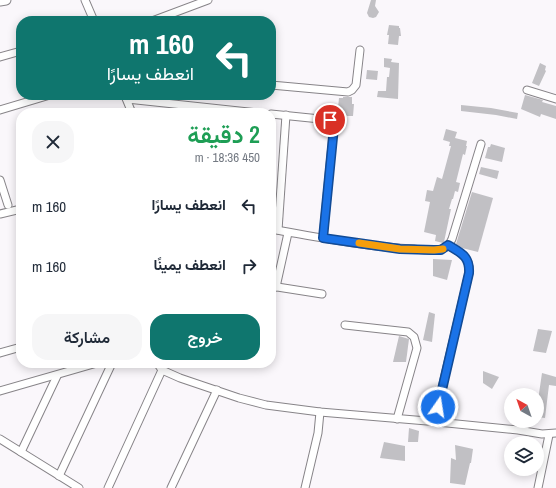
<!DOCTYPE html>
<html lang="ar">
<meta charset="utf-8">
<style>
:root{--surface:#fff;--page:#f6f6f7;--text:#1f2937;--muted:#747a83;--accent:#0f766e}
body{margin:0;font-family:"Archivo Narrow",Vazirmatn,sans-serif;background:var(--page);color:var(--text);direction:rtl;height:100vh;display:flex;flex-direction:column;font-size:15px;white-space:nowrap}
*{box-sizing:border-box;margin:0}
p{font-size:13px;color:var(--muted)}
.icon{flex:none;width:22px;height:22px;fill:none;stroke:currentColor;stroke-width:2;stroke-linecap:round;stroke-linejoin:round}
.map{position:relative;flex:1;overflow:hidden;direction:ltr}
.sheet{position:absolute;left:16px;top:108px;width:260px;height:260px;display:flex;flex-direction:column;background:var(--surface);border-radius:16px;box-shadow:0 2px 10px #0003;direction:rtl}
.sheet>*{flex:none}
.top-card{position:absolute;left:16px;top:16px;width:260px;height:84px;border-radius:16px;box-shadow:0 2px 10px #0003;direction:rtl;background:#0f766e;color:#fff;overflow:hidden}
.needle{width:26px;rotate:320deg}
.tools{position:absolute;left:504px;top:388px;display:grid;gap:8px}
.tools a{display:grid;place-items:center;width:40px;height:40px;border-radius:50%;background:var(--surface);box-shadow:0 2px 10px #0003;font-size:20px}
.pin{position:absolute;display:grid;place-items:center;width:34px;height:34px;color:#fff;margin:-17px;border:2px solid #fff;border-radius:50%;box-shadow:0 1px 4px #0007}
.me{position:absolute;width:44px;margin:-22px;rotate:13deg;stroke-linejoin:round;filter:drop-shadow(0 0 3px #0008)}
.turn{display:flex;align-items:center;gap:14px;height:84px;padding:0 16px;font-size:18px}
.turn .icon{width:52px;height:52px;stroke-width:2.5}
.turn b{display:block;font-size:28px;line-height:34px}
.round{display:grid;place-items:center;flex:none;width:42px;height:42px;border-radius:16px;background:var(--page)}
.headline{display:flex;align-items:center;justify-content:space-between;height:68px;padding:0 16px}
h1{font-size:24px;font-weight:600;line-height:30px;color:#1e9e55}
.button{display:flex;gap:8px;margin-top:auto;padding:8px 16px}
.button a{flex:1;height:46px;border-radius:16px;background:var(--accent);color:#fff;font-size:16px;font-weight:600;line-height:46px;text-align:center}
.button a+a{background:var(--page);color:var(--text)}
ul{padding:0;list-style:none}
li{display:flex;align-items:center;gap:12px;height:60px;padding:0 16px}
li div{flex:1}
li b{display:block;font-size:15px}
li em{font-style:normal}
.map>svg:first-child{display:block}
.building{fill:#c1c0c4}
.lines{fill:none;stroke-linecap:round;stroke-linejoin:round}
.minor-casing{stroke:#878488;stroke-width:9}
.tertiary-casing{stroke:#878488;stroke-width:11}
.minor{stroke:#fff;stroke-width:7}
.tertiary{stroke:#fff;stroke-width:9}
.route-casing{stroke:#114b97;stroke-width:10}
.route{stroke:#1a73e8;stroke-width:7}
.slow{stroke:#f59e0b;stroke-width:7}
</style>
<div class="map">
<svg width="556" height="488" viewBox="0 0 556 488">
<rect width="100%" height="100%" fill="#faf7fb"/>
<!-- building -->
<g class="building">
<path d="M371 0H376L375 6 379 12 376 17 373 18 369 17 367 13Z"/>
<path d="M389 25 399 26V28H400L401 36H399L398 45 388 44 389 35H387Z"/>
<path d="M384 58 392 59 391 62 399 63 398 99 377 97 378 91H386L387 77H389L390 68 384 67Z"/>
<path d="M540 63 546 66 545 70 546 71 539 86 532 83Z"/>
<path d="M367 70 378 71 377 80 366 79Z"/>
<path d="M525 95 543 100 542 102 556 106V119L541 114 540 117 521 109Z"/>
<path d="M343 97H352V104H354L353 116H347L342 108H338L339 98H343Z"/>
<path d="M461 105 491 108 518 113 517 119 496 115 461 111Z"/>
<path d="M446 129 457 132 455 138 467 141 466 146H467L465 155 463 154 456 182 460 183 458 192 455 191 453 199H452L449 209H451L444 242 443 243 435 241 436 235 424 232 430 202 425 201 427 190 433 191 437 177 442 179 451 146H449L450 142 443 140Z"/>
<path d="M491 144 505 148 502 162 485 158 488 147H490Z"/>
<path d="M481 167 499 171 497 179 479 174Z"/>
<path d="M472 192 493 198 478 252 462 248 456 244Z"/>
<path d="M433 259 452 260 447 280 433 276Z"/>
<path d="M429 312 435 314 432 342 423 340Z"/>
<path d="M538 329 552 331 546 353 533 351Z"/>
<path d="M399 336 409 339 406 362H393Z"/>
<path d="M483 371 499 377 492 389 483 383Z"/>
<path d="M542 373 556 377V386L549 385 545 418 537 417V407Z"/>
<path d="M409 428 419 431 418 442H408Z"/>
<path d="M384 442 405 446V461L380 458Z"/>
<path d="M455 445 473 449 471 463H470L465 485 450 483 451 458 456 460Z"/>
</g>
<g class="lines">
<defs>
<g id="minor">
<path d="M85 0 94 21"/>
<path d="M152 21 208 0"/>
<path d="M0 57 21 51"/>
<path d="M271 85 348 92 352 90 356 85 360 50"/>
<path d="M527 90 556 99"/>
<path d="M125 96 132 113"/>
<path d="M127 99 259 113"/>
<path d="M0 110 50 95"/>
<path d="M271 114 330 120 334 124 323 238"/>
<path d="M0 180 8 205"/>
<path d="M0 214 21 209"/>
<path d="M271 229C318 237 366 247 414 249 422 250 433 252 441 249 446 248 450 244 452 239L481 144"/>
<path d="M278 230 286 115"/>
<path d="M271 286 322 294"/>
<path d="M276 287 288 233"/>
<path d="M345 325 408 332 414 337 417 348 397 419"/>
<path d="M0 353 21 347"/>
<path d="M157 363 162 370 180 378 239 398 266 405 320 412 427 421 518 430 542 434 556 433"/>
<path d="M0 391 97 363"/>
<path d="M434 422 469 273C470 256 461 253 448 245"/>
<path d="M0 439 79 488"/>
<path d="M21 452 57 376"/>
<path d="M59 476 112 363"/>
<path d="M108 488 162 370"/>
<path d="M171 488 217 390"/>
<path d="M305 488 318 433 320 412"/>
<path d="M538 488 549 435"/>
</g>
<path id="tertiary" d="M0 1 6 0"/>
</defs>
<!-- minor casing -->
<use href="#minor" class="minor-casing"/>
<!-- tertiary casing -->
<use href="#tertiary" class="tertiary-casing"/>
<!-- minor -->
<use href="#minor" class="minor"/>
<!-- tertiary -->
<use href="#tertiary" class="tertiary"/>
</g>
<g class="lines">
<defs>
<path id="route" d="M330 120 332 121 334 127 323 238 400 249 434 250H441L448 245C461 253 470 256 469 273L438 407"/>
</defs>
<!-- route casing -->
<use href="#route" class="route-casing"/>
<!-- route -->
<use href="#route" class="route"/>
<!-- slow -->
<path class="slow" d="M359 243 400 249 434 250 443 249"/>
</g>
</svg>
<div class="tools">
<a><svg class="needle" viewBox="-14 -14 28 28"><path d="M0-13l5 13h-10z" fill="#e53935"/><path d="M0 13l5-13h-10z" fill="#747a83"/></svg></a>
<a><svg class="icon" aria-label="layers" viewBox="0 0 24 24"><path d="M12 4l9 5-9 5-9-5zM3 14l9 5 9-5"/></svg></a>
</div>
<div class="pin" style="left:330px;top:120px;background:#d93025"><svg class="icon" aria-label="arrive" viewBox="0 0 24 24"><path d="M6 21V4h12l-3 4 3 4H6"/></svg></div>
<svg class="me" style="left:438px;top:407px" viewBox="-20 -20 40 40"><circle r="17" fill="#1a73e8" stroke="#fff" stroke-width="3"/><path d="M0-11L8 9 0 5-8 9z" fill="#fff"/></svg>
<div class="top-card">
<div class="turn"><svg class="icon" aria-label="left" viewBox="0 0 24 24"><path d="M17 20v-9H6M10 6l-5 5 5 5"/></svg><div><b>160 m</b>انعطف يسارًا</div></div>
</div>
<section class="sheet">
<div class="headline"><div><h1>2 دقيقة</h1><p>450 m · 18:36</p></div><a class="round"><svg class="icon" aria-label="close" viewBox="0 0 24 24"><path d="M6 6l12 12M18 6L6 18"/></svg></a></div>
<ul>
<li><svg class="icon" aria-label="left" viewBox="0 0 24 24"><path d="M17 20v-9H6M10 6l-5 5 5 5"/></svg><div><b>انعطف يسارًا</b></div><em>160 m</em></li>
<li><svg class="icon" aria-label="right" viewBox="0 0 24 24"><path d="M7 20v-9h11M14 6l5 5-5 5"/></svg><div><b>انعطف يمينًا</b></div><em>160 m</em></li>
</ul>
<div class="button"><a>خروج</a><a>مشاركة</a></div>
</section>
</div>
